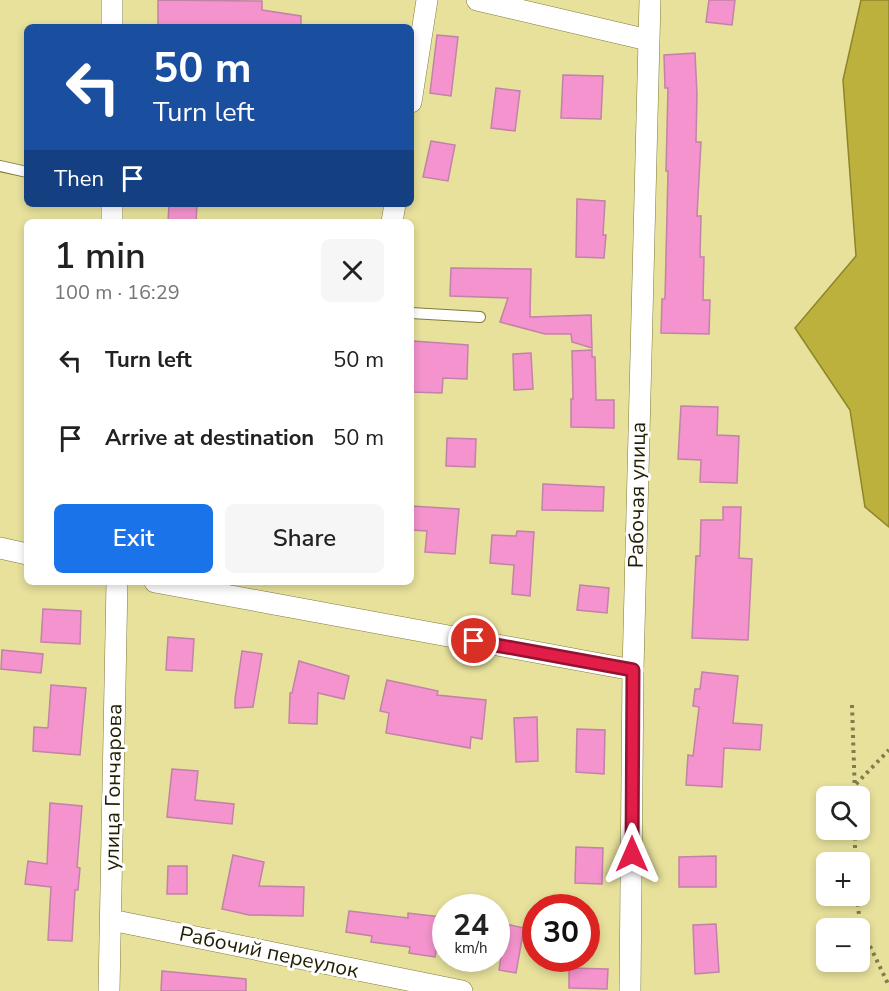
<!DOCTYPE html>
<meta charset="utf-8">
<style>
:root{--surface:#fff;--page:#f6f6f6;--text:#222;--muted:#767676;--accent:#1a73e8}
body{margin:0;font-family:"Nunito Sans",sans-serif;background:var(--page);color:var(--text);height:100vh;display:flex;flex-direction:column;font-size:22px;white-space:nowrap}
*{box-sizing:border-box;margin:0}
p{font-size:20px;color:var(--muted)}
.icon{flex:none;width:33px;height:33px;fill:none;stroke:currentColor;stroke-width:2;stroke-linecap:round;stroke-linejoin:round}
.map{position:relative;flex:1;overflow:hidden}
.sheet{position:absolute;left:24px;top:219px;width:390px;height:366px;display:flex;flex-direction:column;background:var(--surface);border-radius:9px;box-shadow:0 3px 9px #0003}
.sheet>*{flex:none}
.guide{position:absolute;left:24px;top:24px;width:390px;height:183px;border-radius:9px;box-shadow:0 3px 9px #0003;background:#1a4fa0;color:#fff;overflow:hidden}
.controls{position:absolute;left:816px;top:786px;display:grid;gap:12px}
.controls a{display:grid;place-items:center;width:54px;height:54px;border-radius:9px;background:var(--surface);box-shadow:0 3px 9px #0003;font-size:30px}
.speed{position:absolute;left:432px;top:894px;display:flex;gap:12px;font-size:30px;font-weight:700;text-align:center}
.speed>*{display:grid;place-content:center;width:78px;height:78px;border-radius:50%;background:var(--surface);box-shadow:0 3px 9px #0003;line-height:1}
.speed small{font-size:15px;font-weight:400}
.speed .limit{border:9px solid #d22;background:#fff;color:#111}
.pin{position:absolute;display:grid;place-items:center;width:51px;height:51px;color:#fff;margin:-26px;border:3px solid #fff;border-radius:50%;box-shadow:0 2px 6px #0007}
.me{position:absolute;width:66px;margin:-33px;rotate:0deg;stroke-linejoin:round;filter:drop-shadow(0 0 4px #0008)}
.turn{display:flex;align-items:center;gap:21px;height:126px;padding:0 30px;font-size:27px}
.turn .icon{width:78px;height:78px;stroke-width:2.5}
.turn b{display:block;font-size:42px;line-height:51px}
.then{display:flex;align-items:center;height:57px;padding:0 30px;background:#0003;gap:12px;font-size:22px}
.round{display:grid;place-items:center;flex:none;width:63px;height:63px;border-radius:9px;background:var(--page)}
.overview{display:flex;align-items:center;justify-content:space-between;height:102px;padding:0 30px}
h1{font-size:36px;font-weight:600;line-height:45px}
.primary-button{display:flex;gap:12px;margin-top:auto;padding:12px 30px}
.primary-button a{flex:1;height:69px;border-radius:9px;background:var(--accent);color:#fff;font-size:24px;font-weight:600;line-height:69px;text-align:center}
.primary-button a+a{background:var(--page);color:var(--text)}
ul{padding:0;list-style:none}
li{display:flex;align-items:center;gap:18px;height:78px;padding:0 30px}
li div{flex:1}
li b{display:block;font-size:22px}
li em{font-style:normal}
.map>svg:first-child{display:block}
.water{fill:#bcb13c;stroke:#8e852b;stroke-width:1.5}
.building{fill:#f493cd;stroke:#c183a7;stroke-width:1.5}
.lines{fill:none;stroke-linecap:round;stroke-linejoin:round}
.lane-casing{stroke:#807a38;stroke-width:12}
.street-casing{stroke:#807a38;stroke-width:22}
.path{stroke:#807c4d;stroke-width:4;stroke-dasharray:3 4.5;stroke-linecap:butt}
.lane{stroke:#fff;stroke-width:10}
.street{stroke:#fff;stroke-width:21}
.route-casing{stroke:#92132f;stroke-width:15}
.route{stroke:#e11d48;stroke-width:10}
.labels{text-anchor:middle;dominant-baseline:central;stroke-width:6;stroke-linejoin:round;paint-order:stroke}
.street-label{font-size:21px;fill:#211e03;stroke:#fefefe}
</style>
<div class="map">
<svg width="889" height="991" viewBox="0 0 889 991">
<rect width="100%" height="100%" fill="#e7e19c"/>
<!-- water -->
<path class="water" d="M861 0H889V527L865 507 850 410 795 328 856 256 843 80Z"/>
<!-- building -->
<g class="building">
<path d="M158 0 262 1V10L301 16V27H158Z"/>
<path d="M709 0H735L732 25 706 22Z"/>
<path d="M437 35 458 37 451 96 430 93Z"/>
<path d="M695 53 697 94 696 142H701L697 216H701L700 257H704L703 300H710L709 334 661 333 662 299H665L668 171H666L668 88H665L664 55Z"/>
<path d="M563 75 603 76 601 119 561 118Z"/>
<path d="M496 88 520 91 515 131 491 128Z"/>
<path d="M431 141 455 145 448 181 423 177Z"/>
<path d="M577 199 605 201 603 235H606L604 258 576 257Z"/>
<path d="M169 204H197L196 222H168Z"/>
<path d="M451 268 531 269 530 317 591 315 592 348 572 342 571 334H545L500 322 508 298 450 296Z"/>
<path d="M413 341 468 345 467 379 443 378 442 393 411 392Z"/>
<path d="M592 350V357H595L596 400H614V428L571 427V399H573L572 351Z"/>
<path d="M531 353 533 389 514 390 513 354Z"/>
<path d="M681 406 718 407 717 435 739 436 737 483 700 482 701 460 678 459Z"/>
<path d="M447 438 476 439 475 467 446 466Z"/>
<path d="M543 484 604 487 603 511 542 510Z"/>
<path d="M411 506 459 509 455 554 425 552 427 531 411 530Z"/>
<path d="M723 507H741L739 558 752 559 748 640 692 638 696 556H700L701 520H723Z"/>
<path d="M517 531 534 532 530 596 512 594 514 565 490 563 492 535 516 536Z"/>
<path d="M580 585 609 588 607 613 577 610Z"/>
<path d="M43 609 81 611 80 644 41 642Z"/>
<path d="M168 637 194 639 192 671 166 670Z"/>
<path d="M2 650 43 654 41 673 1 669Z"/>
<path d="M242 651 262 654 253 707 235 708V699Z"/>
<path d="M299 661 349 676 344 699 318 693 317 724 289 723 290 693H292Z"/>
<path d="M702 672 738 676 733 723 762 725 760 750 724 748 722 787 686 785 688 755 693 756 699 707 693 706 695 689H700Z"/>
<path d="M387 680 438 691 437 695 486 700 482 739 471 737 470 748 386 733 389 713 380 711Z"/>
<path d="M51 685 86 688 80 755 33 751 34 727 48 728Z"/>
<path d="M537 717 538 761 516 762 514 718Z"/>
<path d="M577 729 605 730 604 774 576 772Z"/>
<path d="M172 769 198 771 195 800 234 804 232 824 167 817Z"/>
<path d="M50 803 82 806 77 867 80 868 78 890H75L72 941 48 940 51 887 25 884 28 861 47 864Z"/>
<path d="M576 847 603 848 602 884 575 883Z"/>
<path d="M233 855 264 862 259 886 304 887 303 916 249 915 222 909Z"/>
<path d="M716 856V887H679V857Z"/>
<path d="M168 866H187V894H167Z"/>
<path d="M349 911 408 918V913L441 917 435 957 409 953 410 947 371 942 372 936 346 932Z"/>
<path d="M506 924 524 928 516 973 499 970Z"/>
<path d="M716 924 719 972 695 974 693 925Z"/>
<path d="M569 968 608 969 607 989 569 988Z"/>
<path d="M162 971 246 979V991H161Z"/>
</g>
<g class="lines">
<defs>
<g id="lane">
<path d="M0 166 27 172"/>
<path d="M411 313 480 317"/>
</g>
<g id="street">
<path d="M477 0 648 40"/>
<path d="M112 27V0"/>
<path d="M411 102 427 0"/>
<path d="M112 204V222"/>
<path d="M392 222 395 204"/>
<path d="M0 548 27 554"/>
<path d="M155 582 633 670"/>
<path d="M111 920 462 991"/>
<path d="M109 991 117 582"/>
<path d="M630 991 633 670 650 0"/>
</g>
</defs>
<!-- lane casing -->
<use href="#lane" class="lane-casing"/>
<!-- street casing -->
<use href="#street" class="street-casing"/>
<!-- path -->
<g class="path">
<path d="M852 705 855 796"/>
<path d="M856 784 889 750"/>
<path d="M855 830V862"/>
<path d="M857 896 860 925 889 986"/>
</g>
<!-- lane -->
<use href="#lane" class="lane"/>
<!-- street -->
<use href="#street" class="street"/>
</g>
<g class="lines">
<defs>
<path id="route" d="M474 641 633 670 632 854"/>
</defs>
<!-- route casing -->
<use href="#route" class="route-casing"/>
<!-- route -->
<use href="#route" class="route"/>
</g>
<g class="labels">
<!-- street labels -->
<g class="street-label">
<text transform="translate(637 495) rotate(-89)">Рабочая улица</text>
<text transform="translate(113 787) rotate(-89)">улица Гончарова</text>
<text transform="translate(269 952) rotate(12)">Рабочий переулок</text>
</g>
</g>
</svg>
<div class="controls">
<a><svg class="icon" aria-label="search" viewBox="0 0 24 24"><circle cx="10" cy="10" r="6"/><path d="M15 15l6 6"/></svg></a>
<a>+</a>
<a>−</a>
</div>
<div class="speed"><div>24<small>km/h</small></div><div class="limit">30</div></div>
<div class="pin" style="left:474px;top:641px;background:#d93025"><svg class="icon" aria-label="arrive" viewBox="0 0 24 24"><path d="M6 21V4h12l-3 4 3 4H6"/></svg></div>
<svg class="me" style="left:632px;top:854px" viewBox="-20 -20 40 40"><path d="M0-17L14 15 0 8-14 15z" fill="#e11d48" stroke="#fff" stroke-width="4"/></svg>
<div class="guide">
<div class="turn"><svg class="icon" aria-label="left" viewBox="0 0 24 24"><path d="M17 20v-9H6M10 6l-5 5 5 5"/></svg><div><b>50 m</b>Turn left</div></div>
<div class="then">Then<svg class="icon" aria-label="arrive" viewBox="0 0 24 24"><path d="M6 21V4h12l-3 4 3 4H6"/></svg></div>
</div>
<section class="sheet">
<div class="overview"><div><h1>1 min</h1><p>100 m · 16:29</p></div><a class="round"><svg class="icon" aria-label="close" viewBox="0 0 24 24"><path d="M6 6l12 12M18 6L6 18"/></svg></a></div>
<ul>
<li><svg class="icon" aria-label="left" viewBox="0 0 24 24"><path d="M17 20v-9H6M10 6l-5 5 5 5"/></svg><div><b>Turn left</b></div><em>50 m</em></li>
<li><svg class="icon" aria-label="arrive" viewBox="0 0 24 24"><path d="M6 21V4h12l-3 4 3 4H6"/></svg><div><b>Arrive at destination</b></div><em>50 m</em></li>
</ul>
<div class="primary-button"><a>Exit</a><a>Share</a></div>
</section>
</div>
